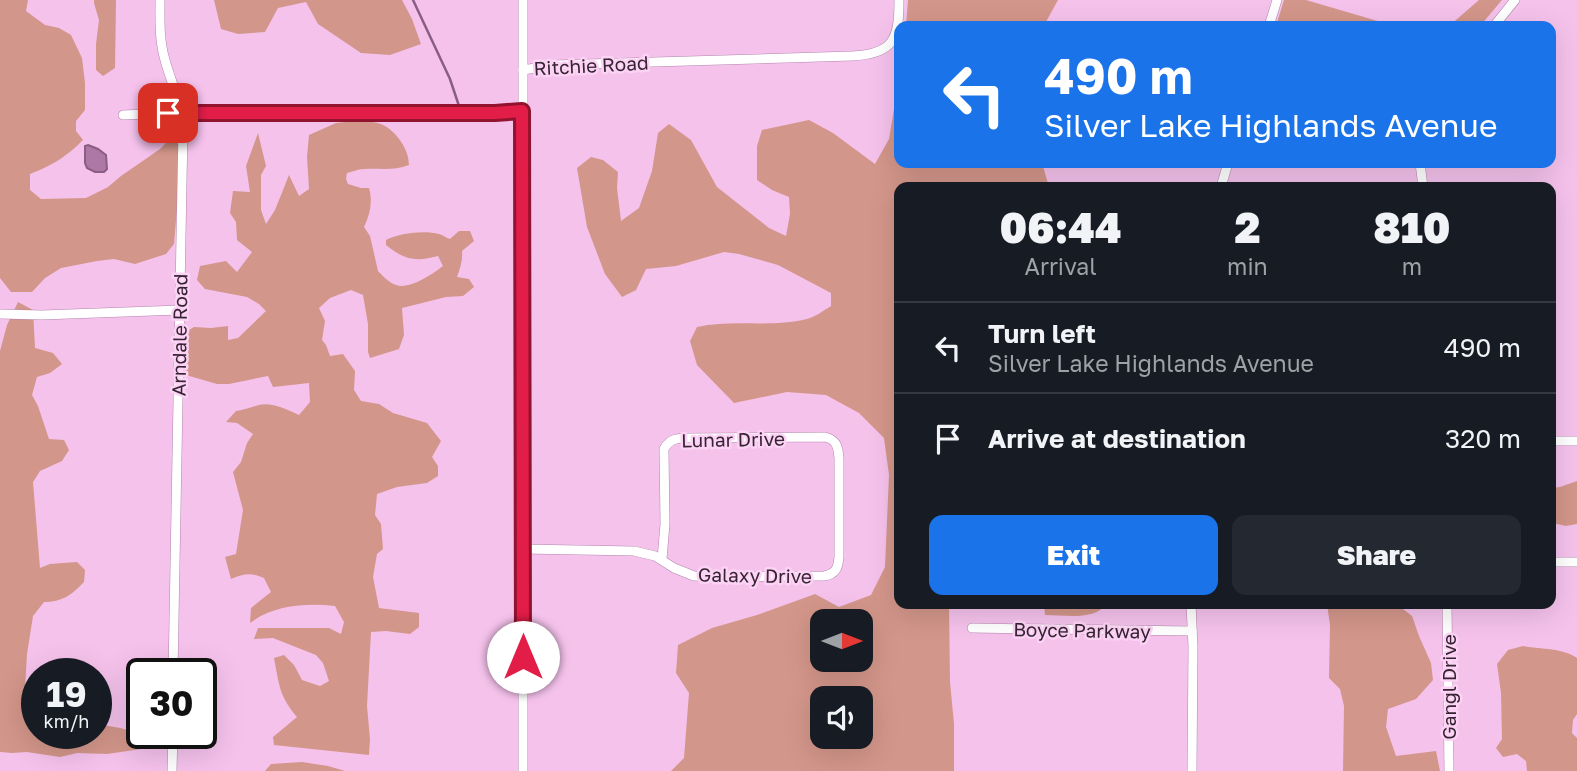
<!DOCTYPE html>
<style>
:root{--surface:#171b24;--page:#242831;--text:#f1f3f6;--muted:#9ea1a6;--line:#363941;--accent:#1a73e8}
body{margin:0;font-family:"Golos Text",sans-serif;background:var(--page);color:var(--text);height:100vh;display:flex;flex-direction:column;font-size:26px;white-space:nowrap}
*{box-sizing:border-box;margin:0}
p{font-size:23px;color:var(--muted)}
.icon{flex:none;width:38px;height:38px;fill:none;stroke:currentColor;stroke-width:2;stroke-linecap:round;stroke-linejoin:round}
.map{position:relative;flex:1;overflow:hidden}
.drawer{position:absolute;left:894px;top:182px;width:662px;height:427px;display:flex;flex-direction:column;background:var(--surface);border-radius:14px;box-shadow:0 7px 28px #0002}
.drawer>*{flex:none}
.hud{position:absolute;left:894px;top:21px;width:662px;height:147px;border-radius:14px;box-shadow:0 7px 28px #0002;background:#1a73e8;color:#fff;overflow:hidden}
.needle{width:46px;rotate:90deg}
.fabs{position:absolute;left:810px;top:609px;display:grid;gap:14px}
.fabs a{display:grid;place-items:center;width:63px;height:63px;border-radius:14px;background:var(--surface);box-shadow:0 7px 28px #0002;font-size:35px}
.speed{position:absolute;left:21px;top:658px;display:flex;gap:14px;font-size:35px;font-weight:700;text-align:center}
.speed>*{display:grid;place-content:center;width:91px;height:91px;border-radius:50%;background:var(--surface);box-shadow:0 7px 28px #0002;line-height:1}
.speed small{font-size:18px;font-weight:400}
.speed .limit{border:4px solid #111;border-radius:10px;background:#fff;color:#111}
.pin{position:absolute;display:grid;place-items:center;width:60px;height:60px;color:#fff;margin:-30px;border-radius:14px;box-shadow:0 4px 10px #0006}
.me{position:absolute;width:77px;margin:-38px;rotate:0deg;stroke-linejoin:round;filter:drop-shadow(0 0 5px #0008)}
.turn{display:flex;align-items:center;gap:24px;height:147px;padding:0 35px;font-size:32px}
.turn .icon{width:91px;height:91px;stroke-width:2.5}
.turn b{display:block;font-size:49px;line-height:60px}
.eta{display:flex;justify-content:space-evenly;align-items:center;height:119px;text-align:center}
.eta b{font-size:42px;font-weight:800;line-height:49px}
.cta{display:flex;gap:14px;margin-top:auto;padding:14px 35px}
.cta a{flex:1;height:80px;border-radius:14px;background:var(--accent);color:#fff;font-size:28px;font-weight:800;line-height:80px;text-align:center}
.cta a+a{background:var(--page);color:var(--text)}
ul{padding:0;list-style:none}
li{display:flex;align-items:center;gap:21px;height:91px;padding:0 35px;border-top:2px solid var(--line)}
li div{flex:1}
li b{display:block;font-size:26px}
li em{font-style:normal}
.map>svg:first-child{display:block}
.green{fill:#d3968a;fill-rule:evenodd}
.water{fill:#ae78a6;stroke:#8a5e84;stroke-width:2}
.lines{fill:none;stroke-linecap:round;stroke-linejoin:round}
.stream{stroke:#8a5e84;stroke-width:2.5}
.minor-casing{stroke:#b484ac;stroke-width:10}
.minor{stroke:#fff;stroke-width:9}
.route-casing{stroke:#92132f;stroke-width:18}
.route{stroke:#e11d48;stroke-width:12}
.labels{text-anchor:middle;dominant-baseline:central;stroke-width:5;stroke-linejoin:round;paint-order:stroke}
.street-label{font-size:19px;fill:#362333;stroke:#fcd3f4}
</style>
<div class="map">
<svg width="1577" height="771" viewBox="0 0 1577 771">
<rect width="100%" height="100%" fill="#f5c2ec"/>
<!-- green -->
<g class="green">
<path d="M0 0H28L26 11 45 25 59 28 71 35 82 58 85 83V110L76 121V131L83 140C66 157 53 165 30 174V190L41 199 86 198 108 187 121 176 160 149 174 135 179 147 178 197 174 244 166 254 135 264 114 259 97 261 61 268 45 278 32 292H11L0 278Z"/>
<path d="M94 0H116L115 68 103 76 96 70V44L99 20 94 3Z"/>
<path d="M214 0H402L412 19 421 44 390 55 361 53 318 24 306 2 278 8 265 32 238 34 221 29Z"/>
<path d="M908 0H1058L1047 20 1046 26H906Z"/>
<path d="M1284 0H1306L1381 22 1385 26H1276Z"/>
<path d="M1479 0H1502L1480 26H1449Z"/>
<path d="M899 79 900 163H1042L1049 187H900V604H949L950 682 954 724V771H671L684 758 689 693 676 673 678 645 712 628 757 615 815 594 839 607 871 595 885 567 889 475 884 438 859 413 826 395 787 392 734 403 697 365 690 341 697 327C733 319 771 328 807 319 815 317 823 311 831 306V293L778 265 739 254 724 252 676 266 646 269 636 290 622 297 605 274 587 227 577 168 591 157 603 160 618 172 617 188 621 221 639 208 652 171 658 133 669 124 691 140 717 187 769 228 786 236 790 214 789 197 772 190 757 180V146L762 130 809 120 833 133 875 164 889 139ZM822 621H861V660H822ZM822 698H861V737H822Z"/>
<path d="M362 120C369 122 379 122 385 126 398 134 409 150 409 165 394 171 380 168 364 169 358 169 352 172 347 173L346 179 348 184 361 188H369C373 202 370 214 364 227L370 236 378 271C382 275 389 283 396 285 409 290 433 274 443 266L438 256C416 262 404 260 386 245V240C399 233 425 230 439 234 443 235 446 238 450 239L459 231H470L474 241 462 251C463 260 460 269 457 277L469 279 474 287 463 296 446 297 402 308 404 335 399 349 370 358 368 352V324L363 295 351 290 330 298 319 308 325 321 322 340 326 345 330 356 343 354 355 371 354 390 361 401 379 404 393 413 427 423 441 441 432 457 438 466V476L427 483 397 487 377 494 375 515 381 524 383 549 377 554 373 577 379 608 419 613V627L410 634 386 631 371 632 367 706 370 739 369 755 274 745 273 737 297 717C279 696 279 684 274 658L284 655 294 665 302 680 320 686 329 681 323 663 316 655 273 638 254 639 258 628H329L341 634 344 622 335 606C306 603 274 605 250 623L251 608 271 592 264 578C251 572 243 574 231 579L225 557 236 554 243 510 233 472 241 462 247 443 253 434 237 423 226 422 236 411C245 410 251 407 259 405 272 402 288 410 299 415L310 402 309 383 273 387 268 376 229 384H217L179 373 189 330 194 327 211 328 228 326V340L238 338 266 311 259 304 247 297 205 289 197 280 200 266 226 261 237 272 252 252 237 240 236 222 230 213 233 191 250 192 246 166 258 133 266 166 261 175V210L266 224 275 210 289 175 299 196 309 189 307 157 309 135 336 123Z"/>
<path d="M18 302 33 310 35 348 53 353 62 364 50 373 37 377 32 395 38 406 49 439 64 440 69 450 62 461 40 471 33 482 40 568 50 564 77 562 85 570 84 582C72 595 62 602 44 602L33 616 27 654 25 688 37 710V733H96V724C117 727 137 730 154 742L148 748 107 754 77 753 60 757 27 752 12 753 0 752V351L7 325Z"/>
<path d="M1577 481V524L1566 526 1553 523 1551 519V488L1560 487Z"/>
<path d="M1044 604H1107C1093 621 1066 615 1045 615Z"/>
<path d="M1327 604H1385L1392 609H1403L1412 616 1419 636 1431 663 1433 680 1416 699 1388 709 1386 727 1396 756 1436 751 1440 771H1343L1344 706 1340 689 1329 678 1330 625Z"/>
<path d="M1523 646C1540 649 1563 648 1577 658V714L1573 720 1572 733 1577 738V771H1527L1526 761 1517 754 1503 757 1496 748 1502 739 1501 693 1497 664 1508 650Z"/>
<path d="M302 762 328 766 345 771H265L271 764Z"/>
</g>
<!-- water -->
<path class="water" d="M88 145 98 149 106 155 107 169 104 172H95L87 168 85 163V146Z"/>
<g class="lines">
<!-- stream -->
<path class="stream" d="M413 0 450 79 459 106"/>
<defs>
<g id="minor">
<path d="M160 0C160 20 159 40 165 60 171 83 183 105 183 128L173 674"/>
<path d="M1269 26 1277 0"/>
<path d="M1494 26 1515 0"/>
<path d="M523 70 553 65 852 56C894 54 899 39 899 0"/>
<path d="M123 115 168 113H495L522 111"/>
<path d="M1420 163 1423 187"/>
<path d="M1221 187 1228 163"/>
<path d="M0 314 42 315 180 310"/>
<path d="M1550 441H1577"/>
<path d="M523 549 634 551 655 556 674 568 694 576 718 577 824 576C836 574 838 568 839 557V458C838 447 837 440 825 437L689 438C678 438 670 438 664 449L665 524 662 559"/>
<path d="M1550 562H1577"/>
<path d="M1191 604 1193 647 1192 771"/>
<path d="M1447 604 1449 771"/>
<path d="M972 628 1192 631"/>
<path d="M172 771 173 733"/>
<path d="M523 771V0"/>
</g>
</defs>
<!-- minor casing -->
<use href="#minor" class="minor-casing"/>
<!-- minor -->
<use href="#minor" class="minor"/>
</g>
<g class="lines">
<defs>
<path id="route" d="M168 113H495L522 111 523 657"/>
</defs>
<!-- route casing -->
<use href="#route" class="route-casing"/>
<!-- route -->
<use href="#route" class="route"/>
</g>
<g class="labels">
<!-- street labels -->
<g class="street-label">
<text transform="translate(591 65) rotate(-3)">Ritchie Road</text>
<text transform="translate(179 335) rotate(-89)">Arndale Road</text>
<text transform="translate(733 439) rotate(-1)">Lunar Drive</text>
<text transform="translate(755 575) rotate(1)">Galaxy Drive</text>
<text transform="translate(1082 630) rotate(1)">Boyce Parkway</text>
<text transform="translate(1448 687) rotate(-90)">Gangl Drive</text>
</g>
</g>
</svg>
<div class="fabs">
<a><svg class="needle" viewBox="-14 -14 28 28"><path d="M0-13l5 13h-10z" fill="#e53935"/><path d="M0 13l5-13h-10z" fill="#9ea1a6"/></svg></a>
<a><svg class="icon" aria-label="sound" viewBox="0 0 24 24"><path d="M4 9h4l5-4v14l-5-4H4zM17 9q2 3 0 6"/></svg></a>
</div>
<div class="speed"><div>19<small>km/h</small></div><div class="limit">30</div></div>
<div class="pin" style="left:168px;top:113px;background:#d93025"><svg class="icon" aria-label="arrive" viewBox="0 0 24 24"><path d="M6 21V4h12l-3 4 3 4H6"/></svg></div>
<svg class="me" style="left:523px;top:657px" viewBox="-20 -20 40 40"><circle r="19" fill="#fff"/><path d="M0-13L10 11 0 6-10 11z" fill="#e11d48"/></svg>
<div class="hud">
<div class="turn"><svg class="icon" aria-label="left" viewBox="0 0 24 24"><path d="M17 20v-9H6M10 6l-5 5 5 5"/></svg><div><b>490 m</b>Silver Lake Highlands Avenue</div></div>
</div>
<section class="drawer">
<div class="eta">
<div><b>06:44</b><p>Arrival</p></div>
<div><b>2</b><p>min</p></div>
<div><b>810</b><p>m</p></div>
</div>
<ul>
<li><svg class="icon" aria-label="left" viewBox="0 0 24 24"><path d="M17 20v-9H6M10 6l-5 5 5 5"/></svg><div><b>Turn left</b><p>Silver Lake Highlands Avenue</p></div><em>490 m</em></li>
<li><svg class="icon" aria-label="arrive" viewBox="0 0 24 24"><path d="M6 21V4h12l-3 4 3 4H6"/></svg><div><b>Arrive at destination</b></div><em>320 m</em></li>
</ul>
<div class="cta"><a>Exit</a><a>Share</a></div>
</section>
</div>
